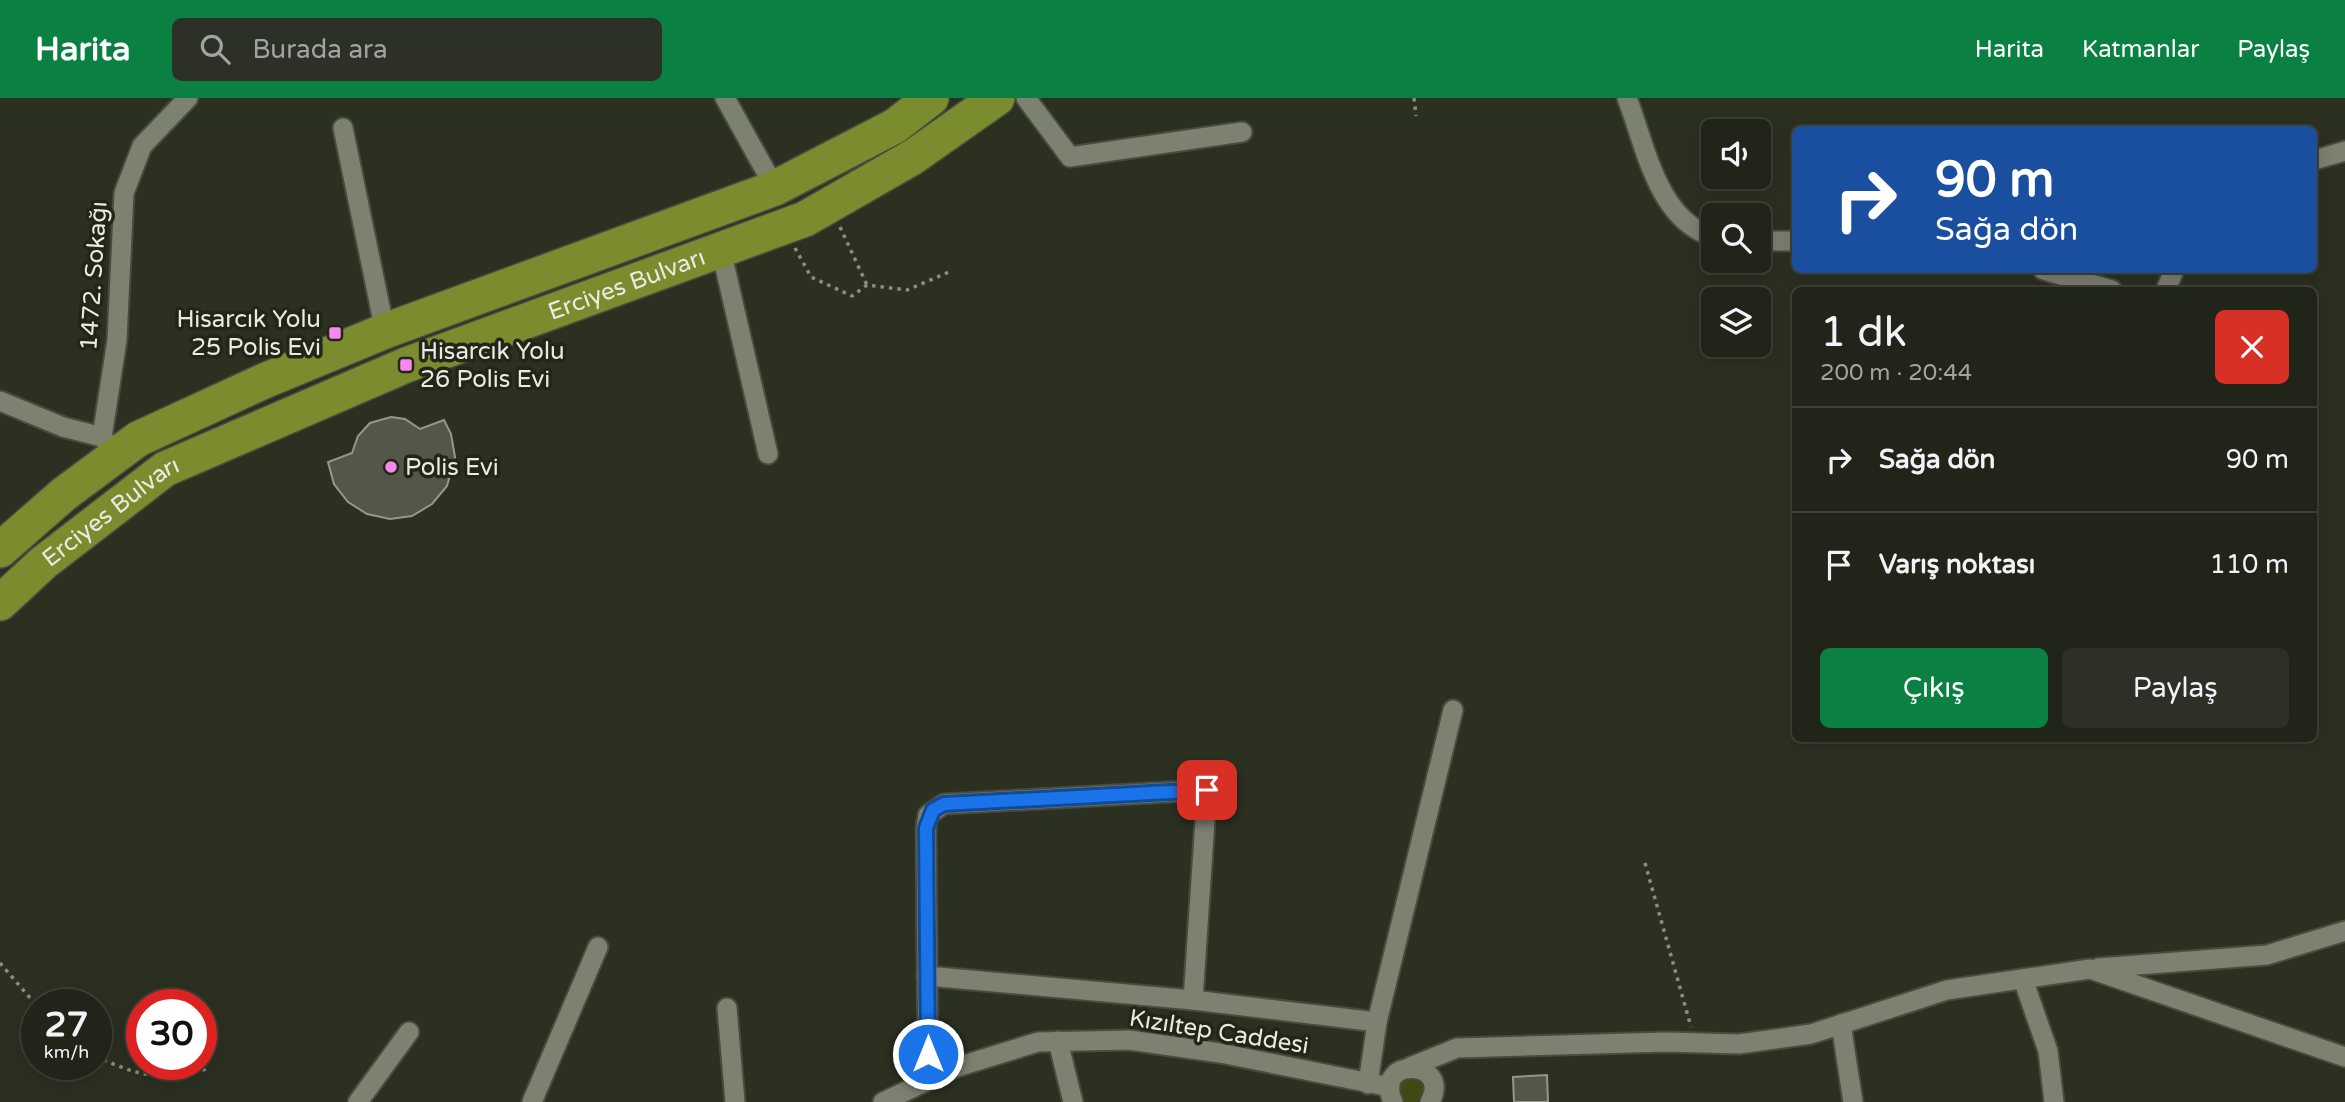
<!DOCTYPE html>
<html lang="tr">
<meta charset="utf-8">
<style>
:root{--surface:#212419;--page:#2d3026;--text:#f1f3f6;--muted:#a2a4a2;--line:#3e4138;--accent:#0b8043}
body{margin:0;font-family:"Varela Round",sans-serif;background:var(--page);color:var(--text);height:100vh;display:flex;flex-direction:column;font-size:26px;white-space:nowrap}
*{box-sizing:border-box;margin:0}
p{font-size:23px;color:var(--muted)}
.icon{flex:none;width:38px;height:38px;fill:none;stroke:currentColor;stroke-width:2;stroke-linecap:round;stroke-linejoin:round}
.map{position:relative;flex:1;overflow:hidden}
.sheet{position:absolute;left:1792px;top:189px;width:525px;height:455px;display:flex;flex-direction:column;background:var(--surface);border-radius:10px;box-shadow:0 4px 18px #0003,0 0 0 2px var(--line)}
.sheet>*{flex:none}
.top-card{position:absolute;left:1792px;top:28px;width:525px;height:147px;border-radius:10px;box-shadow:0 4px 18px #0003,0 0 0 2px var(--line);background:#1a4fa0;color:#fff;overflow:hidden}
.tools{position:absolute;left:1701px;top:21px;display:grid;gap:14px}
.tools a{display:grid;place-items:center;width:70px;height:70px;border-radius:10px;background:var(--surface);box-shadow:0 4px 18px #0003,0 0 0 2px var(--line);font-size:35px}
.speed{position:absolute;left:21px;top:891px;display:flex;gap:14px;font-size:35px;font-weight:700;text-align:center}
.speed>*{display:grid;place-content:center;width:91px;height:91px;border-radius:50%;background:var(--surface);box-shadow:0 4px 18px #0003,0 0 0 2px var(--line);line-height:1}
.speed small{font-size:18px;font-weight:400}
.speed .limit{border:10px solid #d22;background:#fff;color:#111}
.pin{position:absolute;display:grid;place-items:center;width:60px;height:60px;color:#fff;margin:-30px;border-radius:14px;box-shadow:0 4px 10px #0006}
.me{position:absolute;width:77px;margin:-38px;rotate:0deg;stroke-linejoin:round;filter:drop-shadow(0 0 5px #0008)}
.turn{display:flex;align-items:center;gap:24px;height:147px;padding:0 28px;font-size:32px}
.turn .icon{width:91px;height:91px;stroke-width:2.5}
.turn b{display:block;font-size:49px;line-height:60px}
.round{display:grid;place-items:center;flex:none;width:74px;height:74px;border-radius:10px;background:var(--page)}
.overview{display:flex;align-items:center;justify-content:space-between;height:119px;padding:0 28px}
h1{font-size:42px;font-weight:600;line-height:52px}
.action{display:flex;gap:14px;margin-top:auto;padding:14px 28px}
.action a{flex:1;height:80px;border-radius:10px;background:var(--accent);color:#fff;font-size:28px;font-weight:600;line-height:80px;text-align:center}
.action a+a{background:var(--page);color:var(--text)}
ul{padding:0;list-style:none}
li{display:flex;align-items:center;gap:21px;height:105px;padding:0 28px;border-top:2px solid var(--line)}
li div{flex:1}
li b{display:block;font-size:26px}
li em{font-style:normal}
header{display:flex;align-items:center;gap:42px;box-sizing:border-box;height:98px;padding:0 35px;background:var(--accent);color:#fff}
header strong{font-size:33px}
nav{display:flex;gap:38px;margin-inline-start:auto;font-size:24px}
.search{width:490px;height:63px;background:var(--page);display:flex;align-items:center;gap:18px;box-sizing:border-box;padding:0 24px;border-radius:10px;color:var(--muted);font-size:26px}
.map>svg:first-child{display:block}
.green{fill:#3f4914}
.building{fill:#535747;stroke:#949987;stroke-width:2}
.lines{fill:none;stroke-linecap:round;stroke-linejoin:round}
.street-casing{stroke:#484b3e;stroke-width:23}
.highway-casing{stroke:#484b3e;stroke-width:38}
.path{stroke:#8a8e81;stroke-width:3.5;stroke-dasharray:3.5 5;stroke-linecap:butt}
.street{stroke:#7d8170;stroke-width:19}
.highway{stroke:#7a8c2e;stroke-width:35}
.route-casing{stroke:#114b97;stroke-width:18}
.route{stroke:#1a73e8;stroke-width:12}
.poi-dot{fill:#f589ee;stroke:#222618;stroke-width:2.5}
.labels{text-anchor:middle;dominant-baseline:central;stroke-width:7;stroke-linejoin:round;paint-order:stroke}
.street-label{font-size:24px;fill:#e8ebe1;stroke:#222618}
.poi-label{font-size:24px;fill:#e8ebe1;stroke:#222618;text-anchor:start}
</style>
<header>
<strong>Harita</strong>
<div class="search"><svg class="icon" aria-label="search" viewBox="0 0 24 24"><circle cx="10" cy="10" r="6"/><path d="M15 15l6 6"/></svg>Burada ara</div>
<nav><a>Harita</a><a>Katmanlar</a><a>Paylaş</a></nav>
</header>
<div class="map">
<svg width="2345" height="1004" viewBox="0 0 2345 1004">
<rect width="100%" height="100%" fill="#2c3021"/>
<!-- green -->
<circle class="green" cx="1411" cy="992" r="13"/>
<!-- building -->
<g class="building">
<path d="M391 319 405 321 420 331 444 322 451 336 455 359 447 388 432 406 412 418 390 421 367 416 348 404 334 386 328 364 352 355 358 338 370 325Z"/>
<path d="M1547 977 1548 1004H1514L1513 979Z"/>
</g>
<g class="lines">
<defs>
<g id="street">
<path d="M725 0 775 90"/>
<path d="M1026 0 1070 59 1242 34"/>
<path d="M1627 0C1646 49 1657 121 1713 139"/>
<path d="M343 30 385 233"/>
<path d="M2314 62 2345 53"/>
<path d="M1759 143H1796"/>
<path d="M721 152 768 356"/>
<path d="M2043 172 2112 192"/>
<path d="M2166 192 2174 172"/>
<path d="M0 303 63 329 102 339 110 348"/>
<path d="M102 339 117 242 124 95 142 48 188 0"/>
<path d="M2098 870 2267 857 2345 833"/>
<path d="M927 878 1193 902 1377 924"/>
<path d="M2023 881 2048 953 2054 1004"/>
<path d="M727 910 735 1004"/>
<path d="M1841 926 1853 1004"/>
<path d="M1058 943 1073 1004"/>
<path d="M1410 969 1457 950 1666 944 1739 946 1811 936 1947 892 2090 871 2345 959"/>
<path d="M928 982 926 730 928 717 944 706 1207 692 1193 902"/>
<path d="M1368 986 1377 924 1453 612"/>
<path d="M358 1004 409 934"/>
<path d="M532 1004 598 849"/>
<path d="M883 1004 954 970 1038 944 1129 942 1220 955 1390 989"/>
<path d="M1393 1004C1372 958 1453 961 1430 1004"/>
</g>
<g id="highway">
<path d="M0 452 64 396 138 341 264 283 385 233 775 90 895 28 931 0"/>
<path id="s1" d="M0 505 43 465 165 371 406 267 805 121 913 59 997 0"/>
</g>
</defs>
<!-- street casing -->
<use href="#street" class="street-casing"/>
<!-- highway casing -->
<use href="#highway" class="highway-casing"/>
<!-- path -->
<g class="path">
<path d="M1414 0 1416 18"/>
<path d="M840 129 867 187"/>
<path d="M795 150 811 179 852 198 867 187 907 192 949 174"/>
<path d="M1645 765 1691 929"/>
<path d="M0 865 37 908"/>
<path d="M96 958C134 977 166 985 206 971"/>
</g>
<!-- street -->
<use href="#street" class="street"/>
<!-- highway -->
<use href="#highway" class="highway"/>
</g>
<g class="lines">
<defs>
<path id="route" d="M928 956 926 730 933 712 944 706 1207 692"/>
</defs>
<!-- route casing -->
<use href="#route" class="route-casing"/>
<!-- route -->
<use href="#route" class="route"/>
</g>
<!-- markers -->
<g class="poi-dot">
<rect x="328" y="228" width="14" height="14" rx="3.5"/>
<rect x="399" y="260" width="14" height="14" rx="3.5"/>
<circle cx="391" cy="369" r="7"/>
</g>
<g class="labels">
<!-- street labels -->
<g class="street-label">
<text transform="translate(94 178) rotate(-86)">1472. Sokağı</text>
<text stroke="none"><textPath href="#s1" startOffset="710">Erciyes Bulvarı</textPath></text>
<text stroke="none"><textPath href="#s1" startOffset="144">Erciyes Bulvarı</textPath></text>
<text transform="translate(1219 934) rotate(9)">Kızıltep Caddesi</text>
</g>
<!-- poi labels -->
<g class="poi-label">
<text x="321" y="221" text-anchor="end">Hisarcık Yolu<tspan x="321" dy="28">25 Polis Evi</tspan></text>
<text x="420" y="253">Hisarcık Yolu<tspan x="420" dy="28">26 Polis Evi</tspan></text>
<text x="405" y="369">Polis Evi</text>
</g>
</g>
</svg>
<div class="tools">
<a><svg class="icon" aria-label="sound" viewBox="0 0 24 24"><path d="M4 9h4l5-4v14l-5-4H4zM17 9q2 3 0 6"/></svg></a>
<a><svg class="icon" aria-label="search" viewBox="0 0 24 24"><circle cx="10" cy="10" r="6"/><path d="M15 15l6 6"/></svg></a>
<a><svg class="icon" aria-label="layers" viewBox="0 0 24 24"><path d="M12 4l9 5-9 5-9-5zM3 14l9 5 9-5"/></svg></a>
</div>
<div class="speed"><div>27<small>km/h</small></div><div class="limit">30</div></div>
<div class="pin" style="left:1207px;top:692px;background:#d93025"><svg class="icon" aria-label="arrive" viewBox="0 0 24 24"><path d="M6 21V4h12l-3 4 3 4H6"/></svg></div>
<svg class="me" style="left:928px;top:956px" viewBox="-20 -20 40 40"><circle r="17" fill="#1a73e8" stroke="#fff" stroke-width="3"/><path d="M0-11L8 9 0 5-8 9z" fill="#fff"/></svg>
<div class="top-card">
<div class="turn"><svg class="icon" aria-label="right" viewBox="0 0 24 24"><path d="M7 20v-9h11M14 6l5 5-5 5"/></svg><div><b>90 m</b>Sağa dön</div></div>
</div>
<section class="sheet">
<div class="overview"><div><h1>1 dk</h1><p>200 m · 20:44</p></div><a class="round" style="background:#d93025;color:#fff"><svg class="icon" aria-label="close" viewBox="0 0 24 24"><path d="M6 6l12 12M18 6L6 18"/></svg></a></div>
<ul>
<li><svg class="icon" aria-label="right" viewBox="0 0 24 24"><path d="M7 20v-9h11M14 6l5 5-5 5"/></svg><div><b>Sağa dön</b></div><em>90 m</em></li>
<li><svg class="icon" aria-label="arrive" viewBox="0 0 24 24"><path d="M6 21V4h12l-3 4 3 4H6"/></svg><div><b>Varış noktası</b></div><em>110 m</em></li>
</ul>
<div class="action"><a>Çıkış</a><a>Paylaş</a></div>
</section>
</div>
